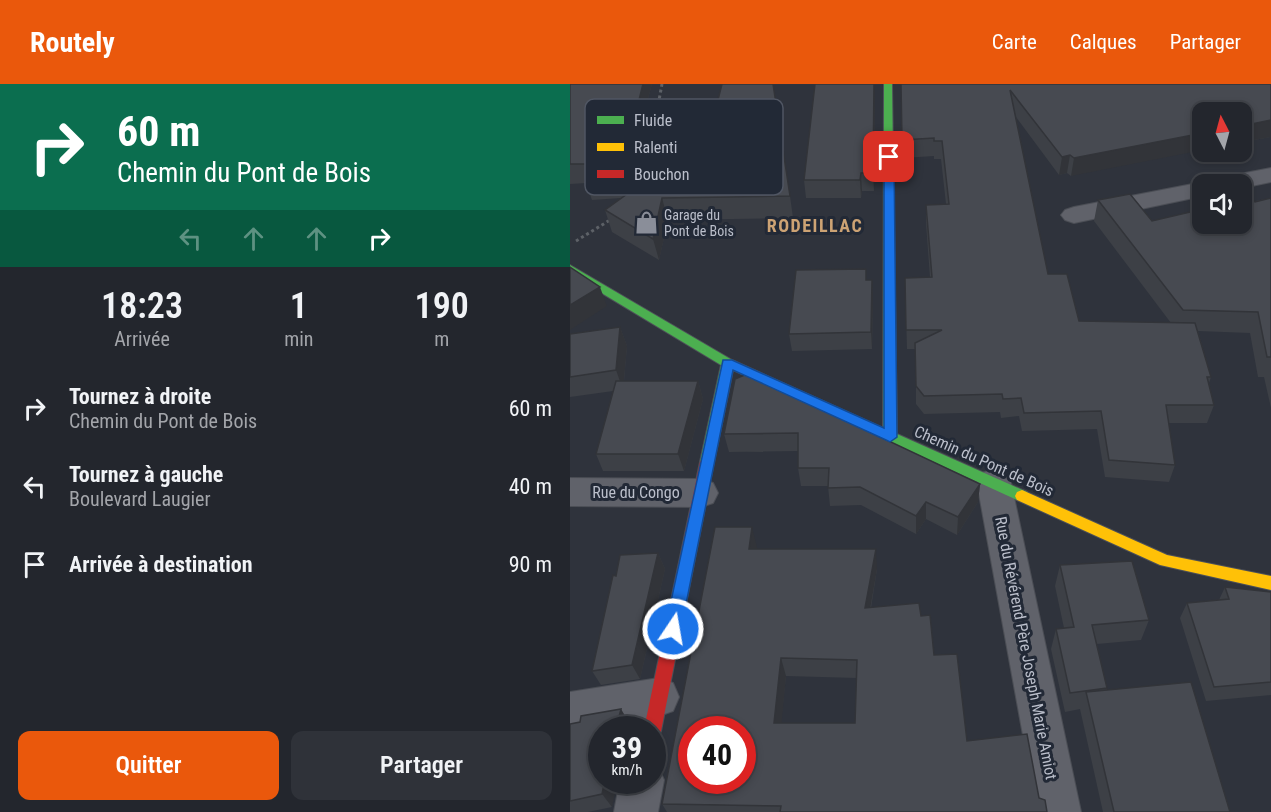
<!DOCTYPE html>
<html lang="fr">
<meta charset="utf-8">
<style>
:root{--surface:#23262d;--page:#2f3239;--text:#f1f3f6;--muted:#a3a5aa;--line:#404349;--accent:#ea580c}
body{margin:0;font-family:"Roboto Condensed",sans-serif;background:var(--page);color:var(--text);height:100vh;display:flex;flex-direction:column;font-size:22px;white-space:nowrap}
*{box-sizing:border-box;margin:0}
p{font-size:20px;color:var(--muted)}
.icon{flex:none;width:33px;height:33px;fill:none;stroke:currentColor;stroke-width:2;stroke-linecap:round;stroke-linejoin:round}
.map{position:relative;flex:1;overflow:hidden}
.panel{display:flex;flex-direction:column;background:var(--surface);width:570px}
.panel>*{flex:none}
.hud{background:#0b6e4f;color:#fff;overflow:hidden}
.needle{width:39px;rotate:354deg}
.controls{position:absolute;left:622px;top:18px;display:grid;gap:12px}
.controls a{display:grid;place-items:center;width:60px;height:60px;border-radius:12px;background:var(--surface);box-shadow:0 3px 9px #0003,0 0 0 2px var(--line);font-size:30px}
.speed{position:absolute;left:18px;top:632px;display:flex;gap:12px;font-size:30px;font-weight:700;text-align:center}
.speed>*{display:grid;place-content:center;width:78px;height:78px;border-radius:50%;background:var(--surface);box-shadow:0 3px 9px #0003,0 0 0 2px var(--line);line-height:1}
.speed small{font-size:15px;font-weight:400}
.speed .limit{border:9px solid #d22;background:#fff;color:#111}
.pin{position:absolute;display:grid;place-items:center;width:51px;height:51px;color:#fff;margin:-26px;border-radius:12px;box-shadow:0 3px 9px #0006}
.me{position:absolute;width:66px;margin:-33px;rotate:12deg;stroke-linejoin:round;filter:drop-shadow(0 0 4px #0008)}
.turn{display:flex;align-items:center;gap:21px;height:126px;padding:0 18px;font-size:27px}
.turn .icon{width:78px;height:78px;stroke-width:2.5}
.turn b{display:block;font-size:42px;line-height:51px}
.lanes{display:flex;align-items:center;height:57px;padding:0 18px;background:#0003;justify-content:center;gap:30px;direction:ltr}
.lanes .off{opacity:.35}
.eta{display:flex;justify-content:space-evenly;align-items:center;height:102px;text-align:center}
.eta b{font-size:36px;font-weight:600;line-height:42px}
.cta{display:flex;gap:12px;margin-top:auto;padding:12px 18px}
.cta a{flex:1;height:69px;border-radius:12px;background:var(--accent);color:#fff;font-size:24px;font-weight:600;line-height:69px;text-align:center}
.cta a+a{background:var(--page);color:var(--text)}
ul{padding:0;list-style:none}
li{display:flex;align-items:center;gap:18px;height:78px;padding:0 18px}
li div{flex:1}
li b{display:block;font-size:22px}
li em{font-style:normal}
header{display:flex;align-items:center;gap:36px;box-sizing:border-box;height:84px;padding:0 30px;background:var(--accent);color:#fff}
header strong{font-size:28px}
nav{display:flex;gap:33px;margin-inline-start:auto;font-size:21px}
main{display:flex;flex:1;min-height:0}
.map>svg:first-child{display:block}
.lines{fill:none;stroke-linecap:round;stroke-linejoin:round}
.street-casing{stroke:#4b4e55;stroke-width:2}
.fast-casing{stroke:#4d5058;stroke-width:2}
.slow-casing{stroke:#4d5058;stroke-width:2}
.jam-casing{stroke:#4d5058;stroke-width:2}
.path{stroke:#5d6167;stroke-width:3;stroke-dasharray:3 3;stroke-linecap:butt}
.street{fill:#60626a;fill-rule:evenodd}
.fast{fill:#4caf50;fill-rule:evenodd}
.slow{fill:#ffc107;fill-rule:evenodd}
.jam{fill:#c62828;fill-rule:evenodd}
.wall{fill:#3d4046;fill-rule:evenodd}
.shaded-wall{fill:#323439}
.building{fill:#474a51;stroke:#323439;stroke-width:1.5;fill-rule:evenodd}
.route{fill:#1a73e8;stroke:#114b97;stroke-width:1.5}
.labels{text-anchor:middle;dominant-baseline:central;stroke-width:6;stroke-linejoin:round;paint-order:stroke}
.far-poi-label{font-size:14px;fill:#bbbfcb;stroke:#222936;text-anchor:start}
.street-label{font-size:16px;fill:#bbbfcb;stroke:#222936}
.far-district-label{font-size:18px;font-weight:bold;letter-spacing:1.5px;fill:#cda374;stroke:#222936}
.key{fill:#222936;stroke:#505663;stroke-width:1.5}
.key-label{font-size:16px;fill:#bbbfcb}
</style>
<header>
<strong>Routely</strong>
<nav><a>Carte</a><a>Calques</a><a>Partager</a></nav>
</header>
<main>
<section class="panel">
<div class="hud">
<div class="turn"><svg class="icon" aria-label="right" viewBox="0 0 24 24"><path d="M7 20v-9h11M14 6l5 5-5 5"/></svg><div><b>60 m</b>Chemin du Pont de Bois</div></div>
<div class="lanes"><svg class="icon off" aria-label="left" viewBox="0 0 24 24"><path d="M17 20v-9H6M10 6l-5 5 5 5"/></svg><svg class="icon off" aria-label="ahead" viewBox="0 0 24 24"><path d="M12 20V5M6 11l6-6 6 6"/></svg><svg class="icon off" aria-label="ahead" viewBox="0 0 24 24"><path d="M12 20V5M6 11l6-6 6 6"/></svg><svg class="icon" aria-label="right" viewBox="0 0 24 24"><path d="M7 20v-9h11M14 6l5 5-5 5"/></svg></div>
</div>
<div class="eta">
<div><b>18:23</b><p>Arrivée</p></div>
<div><b>1</b><p>min</p></div>
<div><b>190</b><p>m</p></div>
</div>
<ul>
<li><svg class="icon" aria-label="right" viewBox="0 0 24 24"><path d="M7 20v-9h11M14 6l5 5-5 5"/></svg><div><b>Tournez à droite</b><p>Chemin du Pont de Bois</p></div><em>60 m</em></li>
<li><svg class="icon" aria-label="left" viewBox="0 0 24 24"><path d="M17 20v-9H6M10 6l-5 5 5 5"/></svg><div><b>Tournez à gauche</b><p>Boulevard Laugier</p></div><em>40 m</em></li>
<li><svg class="icon" aria-label="arrive" viewBox="0 0 24 24"><path d="M6 21V4h12l-3 4 3 4H6"/></svg><div><b>Arrivée à destination</b></div><em>90 m</em></li>
</ul>
<div class="cta"><a>Quitter</a><a>Partager</a></div>
</section>
<div class="map">
<svg width="701" height="728" viewBox="0 0 701 728">
<rect width="100%" height="100%" fill="#2f333c"/>
<g class="lines">
<defs>
<g id="street">
<path d="M701 84V98L672 104V100H633V112L504 139 495 136 491 131 495 126 504 123 633 98 641 100 644 95Z"/>
<path d="M424 385 436 389 441 399 511 728H467L407 399 412 389Z"/>
<path d="M0 394 131 395 143 399 148 409 143 419 131 423 0 422Z"/>
<path d="M89 594 103 599 109 613 103 627 89 632 0 648V608Z"/>
<path d="M82 679 87 681 94 696 88 728H44L50 696H82Z"/>
</g>
<path id="fast" d="M314 0H322L327 350 457 408 459 412 457 416H447L163 286 144 378 142 382H132L130 378 151 281 0 190V181L162 276 313 344Z"/>
<path id="slow" d="M452 406 597 471 701 492V506L590 481 447 416 445 412 447 408Z"/>
<path id="jam" d="M137 373 142 374 144 378 91 647 88 653 82 655V645H74L130 378 132 374Z"/>
</defs>
<!-- street casing -->
<use href="#street" class="street-casing"/>
<!-- fast casing -->
<use href="#fast" class="fast-casing"/>
<!-- slow casing -->
<use href="#slow" class="slow-casing"/>
<!-- jam casing -->
<use href="#jam" class="jam-casing"/>
<!-- path -->
<g class="path">
<path d="M73 103 92 0"/>
<path d="M6 157 40 136"/>
</g>
<!-- street -->
<use href="#street" class="street"/>
<!-- fast -->
<use href="#fast" class="fast"/>
<!-- slow -->
<use href="#slow" class="slow"/>
<!-- jam -->
<use href="#jam" class="jam"/>
</g>
<!-- wall -->
<g class="wall">
<path d="M0 0H82L76 22 80 34 63 106 220 112 223 134 98 136 89 176 42 148 35 126 51 114 22 116 16 99 0 100Z"/>
<path d="M245 0H305L304 107H292L291 114H236L234 96Z"/>
<path d="M331 0H701V53L672 58V28L501 92 497 89 489 91 446 33 478 190 509 237 601 239 524 137 528 116 582 137 701 114V324L694 293H688L680 249 628 247 641 293 639 299 644 321 637 339H599L605 381 599 398 535 393 527 345 452 347 449 332 431 334 430 328 354 330 346 320V265H337L335 194 360 193 356 139V121L376 120 371 75H364V72L333 74Z"/>
<path d="M297 196 303 213 302 265 222 267 219 250Z"/>
<path d="M50 243 57 262 54 297H128L133 315 114 387H33L26 370 43 307 0 313V250Z"/>
<path d="M165 295 410 400 408 418 387 451 356 435 346 450 291 421 260 422 258 402H231L228 384V367L159 368 154 350Z"/>
<path d="M187 463V465L307 485 301 524 351 532 364 571 397 657 469 714 477 728H97L92 720ZM216 592 287 594 285 639H211Z"/>
<path d="M88 469 95 485 70 595 31 601 22 587 46 492Z"/>
<path d="M490 481 579 536 571 556 527 560 537 604V606L660 728H533L510 625 495 628 481 565 486 545 494 544 485 502Z"/>
<path d="M655 503 701 508V611L636 617 610 534 617 519 649 516Z"/>
<path d="M0 640H60L59 645H32L42 723 18 728H0Z"/>
</g>
<!-- shaded-wall -->
<g class="shaded-wall">
<path d="M73 0H82L76 22 80 34 61 114 55 95 69 16Z"/>
<path d="M304 0H305L304 107 303 89Z"/>
<path d="M701 36V53L672 58V42Z"/>
<path d="M633 49V66L501 92 504 74Z"/>
<path d="M500 71 497 89 489 91 492 73Z"/>
<path d="M291 89 292 107 291 114 290 96Z"/>
<path d="M92 114 98 136 89 176 83 155Z"/>
<path d="M302 196 303 213 302 265 301 248Z"/>
<path d="M30 203 37 222 0 246V221Z"/>
<path d="M50 243 57 262 53 306 46 286Z"/>
<path d="M128 297 133 315 114 387 108 370Z"/>
<path d="M410 400 408 418 387 451 388 433Z"/>
<path d="M356 418V435L346 450V432Z"/>
<path d="M182 443 187 463 184 485 179 465Z"/>
<path d="M306 465 307 485 297 543 295 524Z"/>
<path d="M88 469 95 485 70 595 62 581Z"/>
<path d="M211 574 216 592 210 655 204 639Z"/>
<path d="M51 625 60 640 59 645H46Z"/>
<path d="M35 696H48L42 723 32 710Z"/>
</g>
<!-- building -->
<g class="building">
<path d="M0 0H73L69 16H75L55 95 15 97 20 80H0Z"/>
<path d="M152 0H203L220 112 92 114 83 155 35 126 121 64 136 63Z"/>
<path d="M245 0H304L303 89H291L290 96H234Z"/>
<path d="M331 0H701V36L672 42V28H633V49L504 74 500 71 492 73 440 6 478 190H497L509 237 625 239 641 293H637L644 321H596L605 381 539 376 531 327 454 329 451 314 433 315 432 310 354 312 346 302 345 259 372 246H336L335 194 362 193 356 121 379 120 372 57H364V54L332 56Z"/>
<path d="M560 110 582 137 633 125V140H672V117L682 115 685 118 701 114V273H697L688 228 613 226 528 116Z"/>
<path d="M0 183 30 203 0 221Z"/>
<path d="M296 185V196H302L301 248 219 250 226 186Z"/>
<path d="M50 243 46 286 0 293V250Z"/>
<path d="M177 290 410 400 388 433 356 418 346 432 290 403 258 404 259 384H228V349L154 350 165 295Z"/>
<path d="M46 297H128L108 370H26Z"/>
<path d="M145 443H182L179 465H306L295 524 349 519 351 532 360 531 364 571 387 570 397 657 457 650 469 714 475 716 477 728H210L211 722 92 720ZM211 574 287 576 285 639H204ZM122 645H172V696H122Z"/>
<path d="M88 469 62 581 22 587 43 491 46 492 50 471Z"/>
<path d="M562 477 579 536 522 541 537 604 500 609 486 545 504 543 490 481Z"/>
<path d="M655 503 701 508V598L644 603 617 519 659 515Z"/>
<path d="M621 598 660 728H544L516 608Z"/>
<path d="M51 625 46 645H32V696H35L32 710 0 717V640L10 638 11 632Z"/>
</g>
<!-- route -->
<path class="route" d="M319 70 324 73 327 353 320 358 316 356 163 286 111 545 109 550 103 552 98 550 95 545 153 276H162L314 344V73Z"/>
<!-- icons -->
<defs>
<symbol id="shop-bare" viewBox="-9 -9 18 18"><path d="M-5-2.5h2.3a2.7 3.5 0 0 1 5.4 0H5L5.5 6h-11ZM-1.5-2.5h3a1.5 2.3 0 0 0-3 0Z" fill="#8a8e99" stroke="#222936" stroke-width="2.5" paint-order="stroke"/></symbol>
</defs>
<g fill-rule="evenodd">
<use href="#shop-bare" x="60" y="122" width="33" height="33"/>
</g>
<g class="labels">
<!-- far-poi labels -->
<g class="far-poi-label">
<text x="94" y="131">Garage du<tspan x="94" dy="16">Pont de Bois</tspan></text>
</g>
<!-- street labels -->
<g class="street-label">
<text transform="translate(414 377) rotate(24)">Chemin du Pont de Bois</text>
<text x="66" y="408">Rue du Congo</text>
<text transform="translate(456 564) rotate(79)">Rue du Révérend Père Joseph Marie Amiot</text>
</g>
<!-- far-district labels -->
<g class="far-district-label">
<text x="245" y="141">RODEILLAC</text>
</g>
</g>
<!-- legend -->
<rect x="15" y="15" width="198" height="96" rx="9" class="key"/>
<rect x="27" y="32" width="27" height="8" fill="#4caf50"/>
<rect x="27" y="59" width="27" height="8" fill="#ffc107"/>
<rect x="27" y="86" width="27" height="8" fill="#c62828"/>
<g class="key-label">
<text x="64" y="42">Fluide</text>
<text x="64" y="69">Ralenti</text>
<text x="64" y="96">Bouchon</text>
</g>
</svg>
<div class="controls">
<a><svg class="needle" viewBox="-14 -14 28 28"><path d="M0-13l5 13h-10z" fill="#e53935"/><path d="M0 13l5-13h-10z" fill="#a3a5aa"/></svg></a>
<a><svg class="icon" aria-label="sound" viewBox="0 0 24 24"><path d="M4 9h4l5-4v14l-5-4H4zM17 9q2 3 0 6"/></svg></a>
</div>
<div class="speed"><div>39<small>km/h</small></div><div class="limit">40</div></div>
<div class="pin" style="left:319px;top:73px;background:#d93025"><svg class="icon" aria-label="arrive" viewBox="0 0 24 24"><path d="M6 21V4h12l-3 4 3 4H6"/></svg></div>
<svg class="me" style="left:103px;top:545px" viewBox="-20 -20 40 40"><circle r="17" fill="#1a73e8" stroke="#fff" stroke-width="3"/><path d="M0-11L8 9 0 5-8 9z" fill="#fff"/></svg>
</div>
</main>
